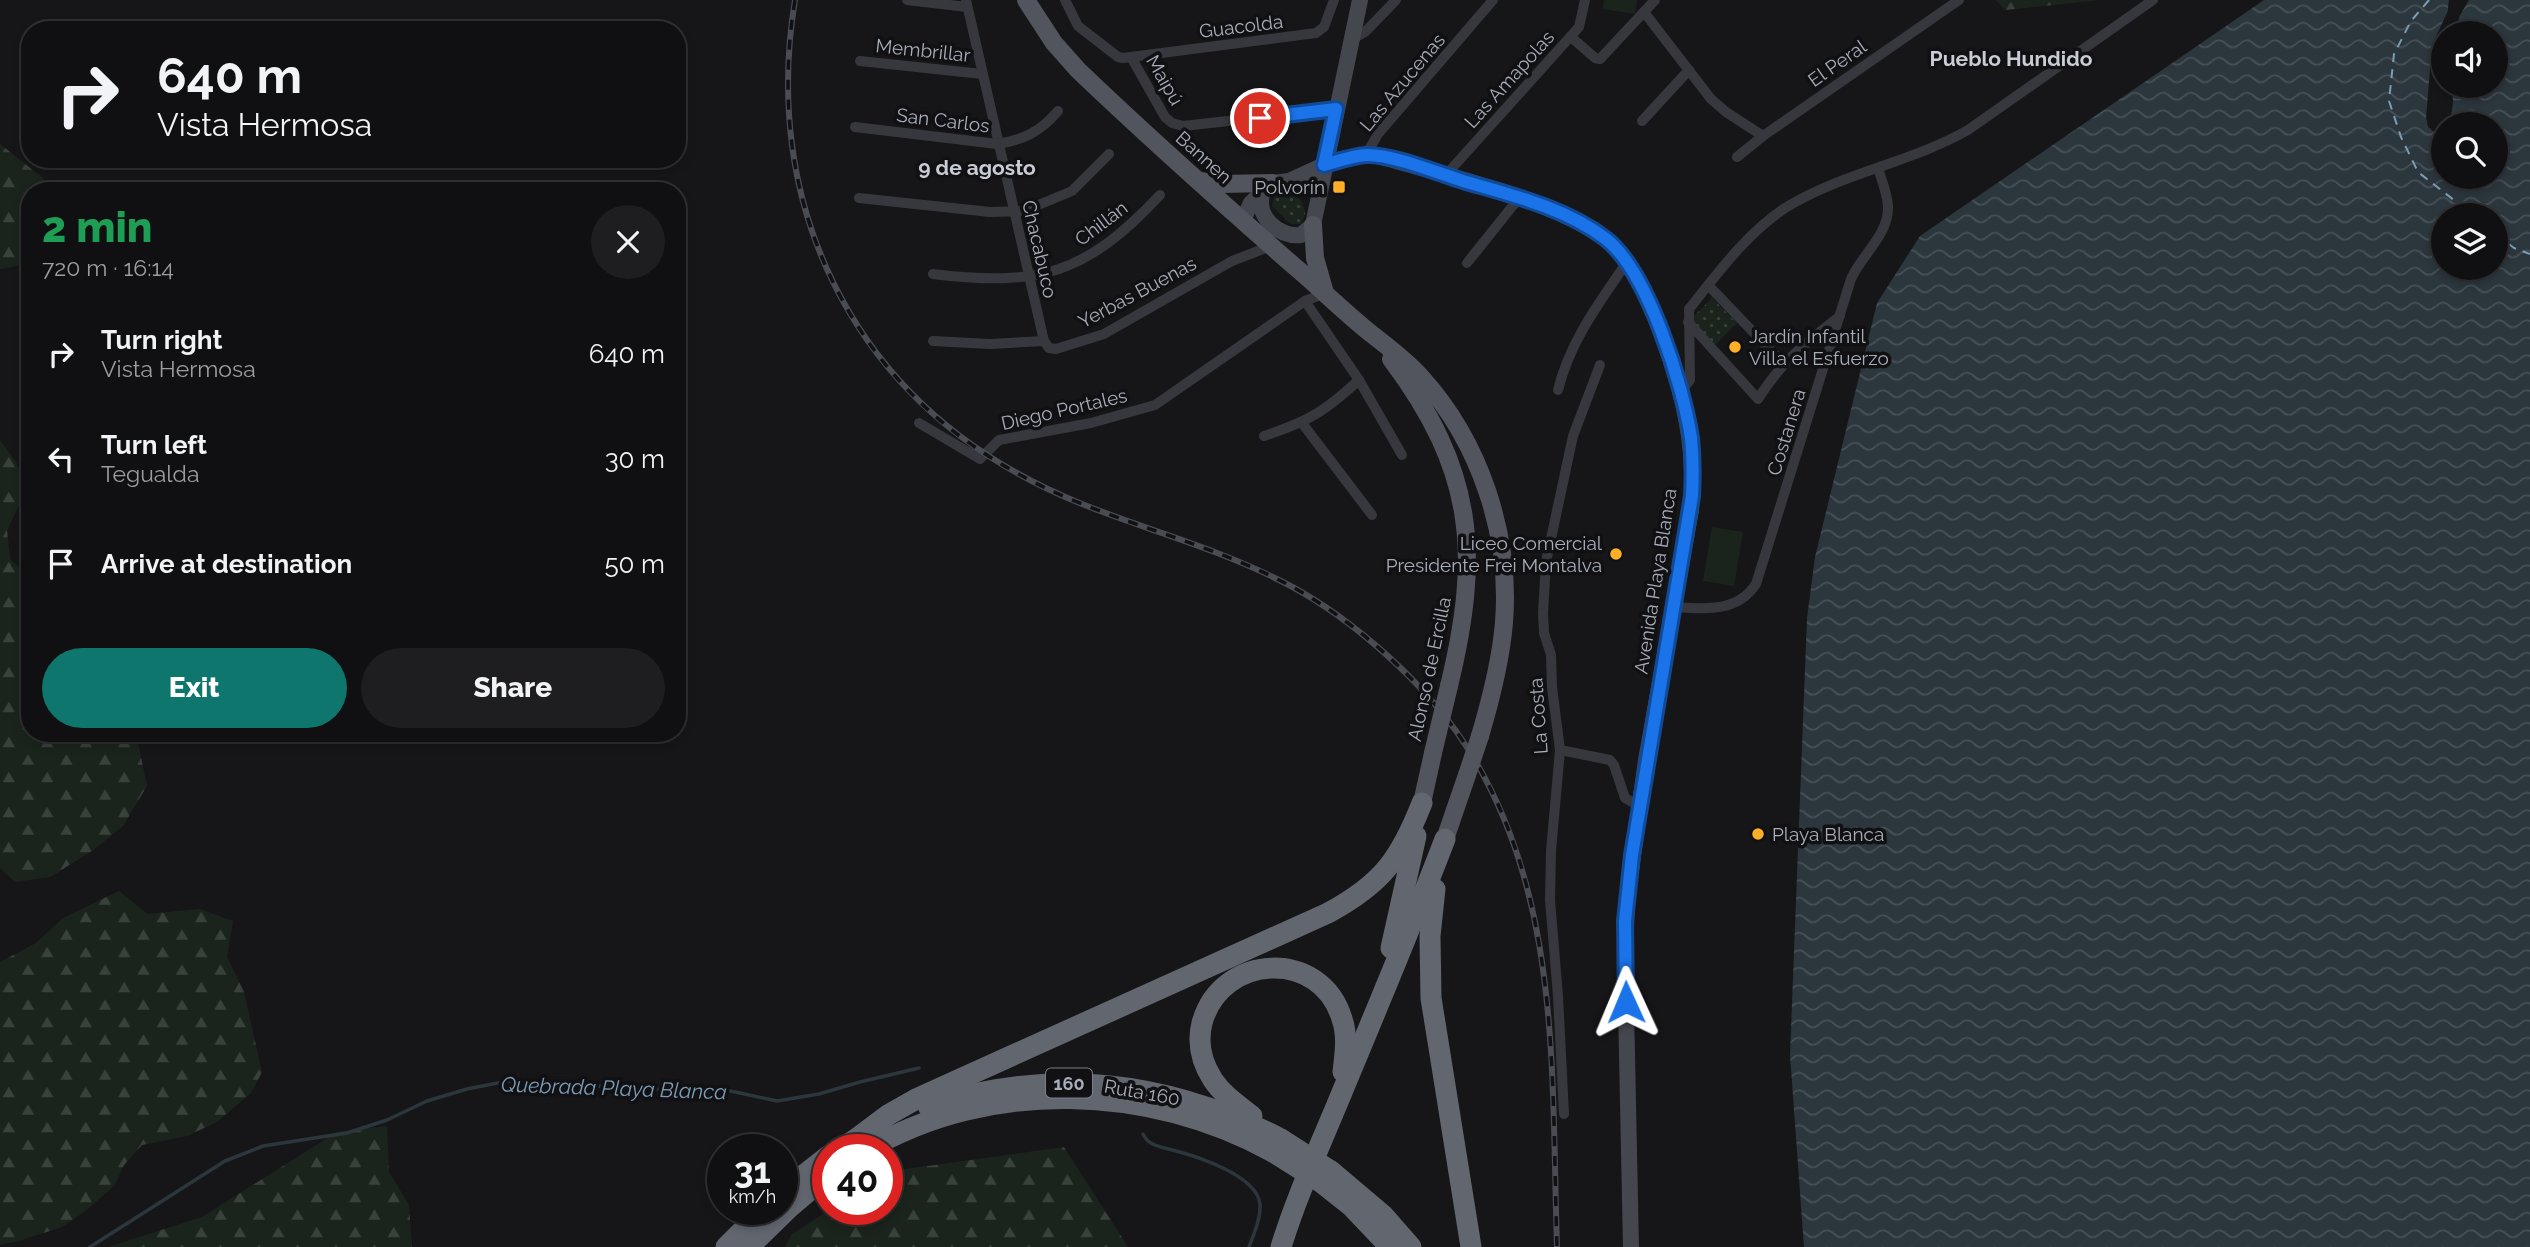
<!DOCTYPE html>
<meta charset="utf-8">
<style>
:root{--surface:#101012;--page:#1e1e20;--text:#f1f3f6;--muted:#9c9d9f;--line:#303032;--accent:#0f766e}
body{margin:0;font-family:Raleway,sans-serif;background:var(--page);color:var(--text);height:100vh;display:flex;flex-direction:column;font-size:26px;white-space:nowrap}
*{box-sizing:border-box;margin:0}
p{font-size:23px;color:var(--muted)}
.icon{flex:none;width:38px;height:38px;fill:none;stroke:currentColor;stroke-width:2;stroke-linecap:round;stroke-linejoin:round}
.map{position:relative;flex:1;overflow:hidden}
.side{position:absolute;left:21px;top:182px;width:665px;height:560px;display:flex;flex-direction:column;background:var(--surface);border-radius:28px;box-shadow:0 4px 10px #0003,0 0 0 2px var(--line)}
.side>*{flex:none}
.guide{position:absolute;left:21px;top:21px;width:665px;height:147px;border-radius:28px;box-shadow:0 4px 10px #0003,0 0 0 2px var(--line);background:#101012;color:var(--text);overflow:hidden}
.buttons{position:absolute;left:2431px;top:21px;display:grid;gap:14px}
.buttons a{display:grid;place-items:center;width:77px;height:77px;border-radius:50%;background:var(--surface);box-shadow:0 4px 10px #0003,0 0 0 2px var(--line);font-size:35px}
.speed{position:absolute;left:707px;top:1134px;display:flex;gap:14px;font-size:35px;font-weight:700;text-align:center}
.speed>*{display:grid;place-content:center;width:91px;height:91px;border-radius:50%;background:var(--surface);box-shadow:0 4px 10px #0003,0 0 0 2px var(--line);line-height:1}
.speed small{font-size:18px;font-weight:400}
.speed .limit{border:10px solid #d22;background:#fff;color:#111}
.pin{position:absolute;display:grid;place-items:center;width:60px;height:60px;color:#fff;margin:-30px;border:4px solid #fff;border-radius:50%;box-shadow:0 2px 7px #0007}
.me{position:absolute;width:77px;margin:-38px;rotate:359deg;stroke-linejoin:round;filter:drop-shadow(0 0 5px #0008)}
.turn{display:flex;align-items:center;gap:24px;height:147px;padding:0 21px;font-size:32px}
.turn .icon{width:91px;height:91px;stroke-width:2.5}
.turn b{display:block;font-size:49px;line-height:60px}
.round{display:grid;place-items:center;flex:none;width:74px;height:74px;border-radius:37px;background:var(--page)}
.head{display:flex;align-items:center;justify-content:space-between;height:119px;padding:0 21px}
h1{font-size:42px;font-weight:800;line-height:52px;color:#1e9e55}
.action{display:flex;gap:14px;margin-top:auto;padding:14px 21px}
.action a{flex:1;height:80px;border-radius:42px;background:var(--accent);color:#fff;font-size:28px;font-weight:800;line-height:80px;text-align:center}
.action a+a{background:var(--page);color:var(--text)}
ul{padding:0;list-style:none}
li{display:flex;align-items:center;gap:21px;height:105px;padding:0 21px}
li div{flex:1}
li b{display:block;font-size:26px}
li em{font-style:normal}
.map>svg:first-child{display:block}
.grass{fill:url(#grass-dots)}
.forest{fill:url(#forest-firs)}
.park{fill:#1b241c}
.water{fill:url(#water-waves);fill-rule:evenodd}
.pier{fill:#161618}
.lines{fill:none;stroke-linecap:round;stroke-linejoin:round}
.stream{stroke:#2b363d;stroke-width:3.5}
.ferry{stroke:#7b9db7;stroke-width:2;stroke-dasharray:9 7;stroke-linecap:butt}
.street{stroke:#36383e;stroke-width:10}
.secondary{stroke:#44474e;stroke-width:16}
.primary{stroke:#52555d;stroke-width:18}
.highway{stroke:#62666f;stroke-width:21}
.rail-casing{stroke:#494c53;stroke-width:6}
.rail{stroke:#111113;stroke-width:3.5;stroke-dasharray:10;stroke-linecap:butt}
.primary-bridge{stroke:#52555d;stroke-width:18}
.highway-bridge{stroke:#62666f;stroke-width:21}
.route-casing{stroke:#114b97;stroke-width:18}
.route{stroke:#1a73e8;stroke-width:12}
.poi-dot{fill:#ffaf27;stroke:#111113;stroke-width:2.5}
.labels{text-anchor:middle;dominant-baseline:central;stroke-width:7;stroke-linejoin:round;paint-order:stroke}
.shield{fill:#111113;stroke:#7a7e87;stroke-width:2}
.shield-label{font-size:18px;font-weight:bold;fill:#a7adb9}
.street-label{font-size:19px;fill:#a7adb9;stroke:#111113}
.poi-label{font-size:19px;fill:#a7adb9;stroke:#111113;text-anchor:end}
.neighbourhood-label{font-size:21px;font-weight:bold;fill:#c8ccd5;stroke:#111113}
.water-label{font-size:21px;font-style:italic;fill:#7b9db7;stroke:#111113}
</style>
<div class="map">
<svg width="2530" height="1247" viewBox="0 0 2530 1247">
<defs>
<pattern id="grass-dots" width="8" height="8" patternUnits="userSpaceOnUse" patternTransform="scale(1.75)"><rect width="8" height="8" fill="#1b241c"/><path d="M2 2h.1M6 6h.1" fill="none" stroke="#39413b" stroke-width="1.8" stroke-linecap="round"/></pattern>
<pattern id="forest-firs" width="22" height="20" patternUnits="userSpaceOnUse" patternTransform="scale(1.75)"><rect width="22" height="20" fill="#1b241c"/><path d="M5 1l3.5 6h-7zM16 11l3.5 6h-7z" fill="#39413b"/></pattern>
<pattern id="water-waves" width="16" height="10" patternUnits="userSpaceOnUse" patternTransform="scale(1.75)"><rect width="16" height="10" fill="#2b363d"/><path d="M0 5q4-4 8 0t8 0" fill="none" stroke="#475057"/></pattern>
</defs>
<rect width="100%" height="100%" fill="#161618"/>
<!-- grass -->
<g class="grass">
<path d="M1285 192C1298 194 1305 203 1305 215L1301 224H1290L1272 206 1274 197Z"/>
<path d="M1712 298 1737 323 1715 345 1690 320Z"/>
</g>
<!-- forest -->
<g class="forest">
<path d="M1996 0H2100L2005 10Z"/>
<path d="M0 144 43 178 47 191H30V258L22 265 0 269Z"/>
<path d="M0 440 16 462 28 487 7 530 10 559 30 577V733H136L147 786 123 826 92 851 50 877 15 882 0 868Z"/>
<path d="M119 891 147 914 200 909 233 921 227 957 244 992 262 1072 251 1093 217 1122 187 1136 142 1145 124 1165 114 1186 84 1212 62 1227 22 1240 0 1245V962L36 943 63 918Z"/>
<path d="M387 1126 389 1172 409 1205 412 1247H108L202 1217 337 1132Z"/>
<path d="M1064 1147 1128 1247H785L792 1234 831 1209H887V1173L891 1171Z"/>
</g>
<!-- park -->
<g class="park">
<path d="M1604 0H1637L1635 14 1603 9Z"/>
<path d="M1712 527 1743 532 1734 586 1703 581Z"/>
</g>
<!-- water -->
<path class="water" d="M2264 0H2449L2448 11 2432 46 2427 124 2429 128 2443 132V177H2496V124H2450L2453 102 2452 86H2496V33H2457L2459 17 2469 0H2530V1247H1804L1790 1055 1807 618 1815 557 1877 303 1920 236ZM2443 215H2496V268H2443Z"/>
<!-- pier -->
<path class="pier" d="M2449 0H2453L2451 12 2436 46 2429 118 2433 127 2443 129 2441 133 2432 131 2426 118 2432 46 2448 11Z"/>
<g class="lines">
<!-- stream -->
<g class="stream">
<path d="M1143 1134C1149 1147 1163 1147 1176 1151 1199 1157 1257 1176 1260 1204 1261 1218 1254 1234 1249 1247"/>
<path d="M90 1247 225 1161 263 1146 347 1133 387 1120 427 1101 467 1089 508 1081 555 1089 597 1086 640 1087 686 1093 726 1090 777 1101 819 1094 860 1082 919 1068"/>
</g>
<!-- ferry -->
<g class="ferry">
<path d="M2429 0 2411 21 2394 54 2389 101 2401 137 2418 172 2473 215"/>
<path d="M2496 234 2514 248 2530 254"/>
</g>
<!-- street -->
<g class="street">
<path d="M907 0 967 7"/>
<path d="M966 0 1044 341"/>
<path d="M1065 0 1078 26 1118 57 1123 58 1316 33 1324 27 1334 0"/>
<path d="M1644 12 1711 99 1726 112 1763 136"/>
<path d="M1571 37 1595 58 1600 59 1655 0"/>
<path d="M1351 40 1365 32 1396 0"/>
<path d="M1131 57 1165 117 1172 123 1183 126 1336 109"/>
<path d="M860 61 982 74"/>
<path d="M1642 121 1689 70"/>
<path d="M855 127 997 144C1024 140 1041 131 1058 111"/>
<path d="M1366 155 1378 134 1493 0"/>
<path d="M1737 157 1763 136 1959 0"/>
<path d="M1445 176 1579 27 1585 0"/>
<path d="M859 198 990 212 1024 211 1072 191 1109 154"/>
<path d="M1467 263 1519 198"/>
<path d="M933 274C1040 287 1086 274 1160 195"/>
<path d="M1708 285 1784 364"/>
<path d="M1305 301 1359 380 1402 455"/>
<path d="M1688 322 1758 399C1783 360 1804 344 1840 316"/>
<path d="M933 341 990 344 1044 341"/>
<path d="M1044 341 1049 348 1056 349 1104 334 1232 261 1271 246"/>
<path d="M1558 390C1570 341 1599 303 1627 262"/>
<path d="M1680 392 1690 380 1689 309C1718 273 1746 234 1785 208 1841 173 1910 163 1968 130L2153 0"/>
<path d="M919 423 980 459 999 440 1091 423 1155 405 1305 301 1325 293"/>
<path d="M1302 423 1372 515"/>
<path d="M1264 436C1309 421 1324 412 1359 380"/>
<path d="M1673 607C1704 609 1737 613 1756 584L1851 279C1862 254 1889 235 1888 206 1887 193 1882 181 1878 168"/>
<path d="M1560 750 1610 760 1614 765 1625 798 1639 806"/>
<path d="M1564 1114 1558 996 1550 900 1551 851 1560 750 1552 687 1551 655 1544 633 1543 613 1546 562 1573 436 1600 365"/>
</g>
<!-- secondary -->
<g class="secondary">
<path d="M1263 192C1254 215 1278 238 1301 235L1313 225 1360 0"/>
<path d="M1243 220 1251 203 1273 183 1289 181 1324 165 1359 156 1373 155 1393 160C1454 178 1583 206 1623 256 1645 284 1658 324 1670 358 1687 408 1696 457 1691 510L1646 760 1627 901 1625 959 1631 1247"/>
</g>
<!-- primary -->
<g class="primary">
<path d="M1026 0 1054 43 1078 70C1148 137 1221 202 1294 266 1319 287 1343 311 1369 332 1388 347 1406 360 1421 377 1480 442 1511 535 1504 622 1501 660 1491 699 1480 736"/>
<path d="M1200 181 1221 184 1273 183"/>
<path d="M1313 225 1315 258 1325 293"/>
<path d="M1391 359C1475 471 1481 554 1449 686"/>
<path d="M1422 803 1433 753"/>
<path d="M1445 839 1467 775"/>
</g>
<!-- highway -->
<g class="highway">
<path d="M1435 889 1430 936 1431 998 1471 1247"/>
<path d="M1391 948 1416 836"/>
<path d="M928 1106C1052 1067 1166 1080 1281 1139"/>
<path d="M1252 1116C1238 1105 1223 1095 1213 1080 1202 1063 1197 1043 1202 1023 1221 953 1321 948 1342 1019 1348 1036 1345 1054 1343 1072"/>
<path d="M856 1139 888 1115 918 1098 1328 913C1382 884 1400 859 1422 803"/>
<path d="M838 1150 866 1133"/>
<path d="M867 1150C990 1078 1150 1084 1273 1152"/>
<path d="M1331 1171 1383 1215 1411 1247"/>
<path d="M1322 1183 1351 1206 1390 1247"/>
<path d="M782 1192 828 1156"/>
<path d="M726 1247 764 1209"/>
<path d="M749 1247 790 1207 828 1175"/>
<path d="M1281 1247C1296 1198 1318 1150 1338 1102 1374 1015 1411 928 1445 839"/>
</g>
<defs>
<path id="rail" d="M795 0C779 97 790 195 834 284 887 391 973 460 1082 504 1147 530 1216 548 1279 580 1344 612 1413 672 1456 731 1563 882 1551 1071 1557 1247"/>
</defs>
<!-- rail casing -->
<use href="#rail" class="rail-casing"/>
<!-- rail -->
<use href="#rail" class="rail"/>
<!-- primary-bridge -->
<g class="primary-bridge">
<path d="M1433 753 1449 686"/>
<path d="M1467 775 1480 736"/>
</g>
<!-- highway-bridge -->
<g class="highway-bridge">
<path d="M1281 1139 1331 1171"/>
<path d="M1273 1152 1322 1183"/>
</g>
</g>
<g class="lines">
<defs>
<path id="route" d="M1260 118 1336 109 1324 165C1338 161 1352 156 1366 155 1391 154 1438 173 1463 181 1511 195 1566 208 1606 239 1648 272 1683 385 1691 438 1693 457 1693 477 1692 496L1632 855 1625 921 1626 1002"/>
</defs>
<!-- route casing -->
<use href="#route" class="route-casing"/>
<!-- route -->
<use href="#route" class="route"/>
</g>
<!-- markers -->
<g class="poi-dot">
<rect x="1332" y="180" width="14" height="14" rx="3.5"/>
<circle cx="1735" cy="347" r="7"/>
<circle cx="1616" cy="554" r="7"/>
<circle cx="1758" cy="834" r="7"/>
</g>
<g class="labels">
<!-- shield labels -->
<rect class="shield" x="1046" y="1068.5" width="46" height="29" rx="5"/>
<g class="shield-label">
<text x="1069" y="1083">160</text>
</g>
<!-- street labels -->
<g class="street-label">
<text transform="translate(1241 26) rotate(-7)">Guacolda</text>
<text transform="translate(923 50) rotate(6)">Membrillar</text>
<text transform="translate(1837 63) rotate(-35)">El Peral</text>
<text transform="translate(1509 79) rotate(-48)">Las Amapolas</text>
<text transform="translate(1165 80) rotate(60)">Maipú</text>
<text transform="translate(1402 82) rotate(-50)">Las Azucenas</text>
<text transform="translate(943 120) rotate(7)">San Carlos</text>
<text transform="translate(1204 157) rotate(42)">Bannen</text>
<text transform="translate(1101 223) rotate(-37)">Chillán</text>
<text transform="translate(1040 249) rotate(77)">Chacabuco</text>
<text transform="translate(1137 292) rotate(-28)">Yerbas Buenas</text>
<text transform="translate(1064 409) rotate(-13)">Diego Portales</text>
<text transform="translate(1786 432) rotate(-73)">Costanera</text>
<text transform="translate(1655 581) rotate(-81)">Avenida Playa Blanca</text>
<text transform="translate(1429 669) rotate(-78)">Alonso de Ercilla</text>
<text transform="translate(1538 716) rotate(-94)">La Costa</text>
<text transform="translate(1142 1092) rotate(10)">Ruta 160</text>
</g>
<!-- poi labels -->
<g class="poi-label">
<text x="1325" y="187">Polvorín</text>
<text x="1749" y="336" text-anchor="start">Jardín Infantil<tspan x="1749" dy="22">Villa el Esfuerzo</tspan></text>
<text x="1602" y="543">Liceo Comercial<tspan x="1602" dy="22">Presidente Frei Montalva</tspan></text>
<text x="1772" y="834" text-anchor="start">Playa Blanca</text>
</g>
<!-- neighbourhood labels -->
<g class="neighbourhood-label">
<text x="2011" y="58">Pueblo Hundido</text>
<text x="977" y="167">9 de agosto</text>
</g>
<!-- water labels -->
<g class="water-label">
<text transform="translate(614 1088) rotate(2)">Quebrada Playa Blanca</text>
</g>
</g>
</svg>
<div class="buttons">
<a><svg class="icon" aria-label="sound" viewBox="0 0 24 24"><path d="M4 9h4l5-4v14l-5-4H4zM17 9q2 3 0 6"/></svg></a>
<a><svg class="icon" aria-label="search" viewBox="0 0 24 24"><circle cx="10" cy="10" r="6"/><path d="M15 15l6 6"/></svg></a>
<a><svg class="icon" aria-label="layers" viewBox="0 0 24 24"><path d="M12 4l9 5-9 5-9-5zM3 14l9 5 9-5"/></svg></a>
</div>
<div class="speed"><div>31<small>km/h</small></div><div class="limit">40</div></div>
<div class="pin" style="left:1260px;top:118px;background:#d93025"><svg class="icon" aria-label="arrive" viewBox="0 0 24 24"><path d="M6 21V4h12l-3 4 3 4H6"/></svg></div>
<svg class="me" style="left:1626px;top:1002px" viewBox="-20 -20 40 40"><path d="M0-17L14 15 0 8-14 15z" fill="#1a73e8" stroke="#fff" stroke-width="4"/></svg>
<div class="guide">
<div class="turn"><svg class="icon" aria-label="right" viewBox="0 0 24 24"><path d="M7 20v-9h11M14 6l5 5-5 5"/></svg><div><b>640 m</b>Vista Hermosa</div></div>
</div>
<section class="side">
<div class="head"><div><h1>2 min</h1><p>720 m · 16:14</p></div><a class="round"><svg class="icon" aria-label="close" viewBox="0 0 24 24"><path d="M6 6l12 12M18 6L6 18"/></svg></a></div>
<ul>
<li><svg class="icon" aria-label="right" viewBox="0 0 24 24"><path d="M7 20v-9h11M14 6l5 5-5 5"/></svg><div><b>Turn right</b><p>Vista Hermosa</p></div><em>640 m</em></li>
<li><svg class="icon" aria-label="left" viewBox="0 0 24 24"><path d="M17 20v-9H6M10 6l-5 5 5 5"/></svg><div><b>Turn left</b><p>Tegualda</p></div><em>30 m</em></li>
<li><svg class="icon" aria-label="arrive" viewBox="0 0 24 24"><path d="M6 21V4h12l-3 4 3 4H6"/></svg><div><b>Arrive at destination</b></div><em>50 m</em></li>
</ul>
<div class="action"><a>Exit</a><a>Share</a></div>
</section>
</div>
